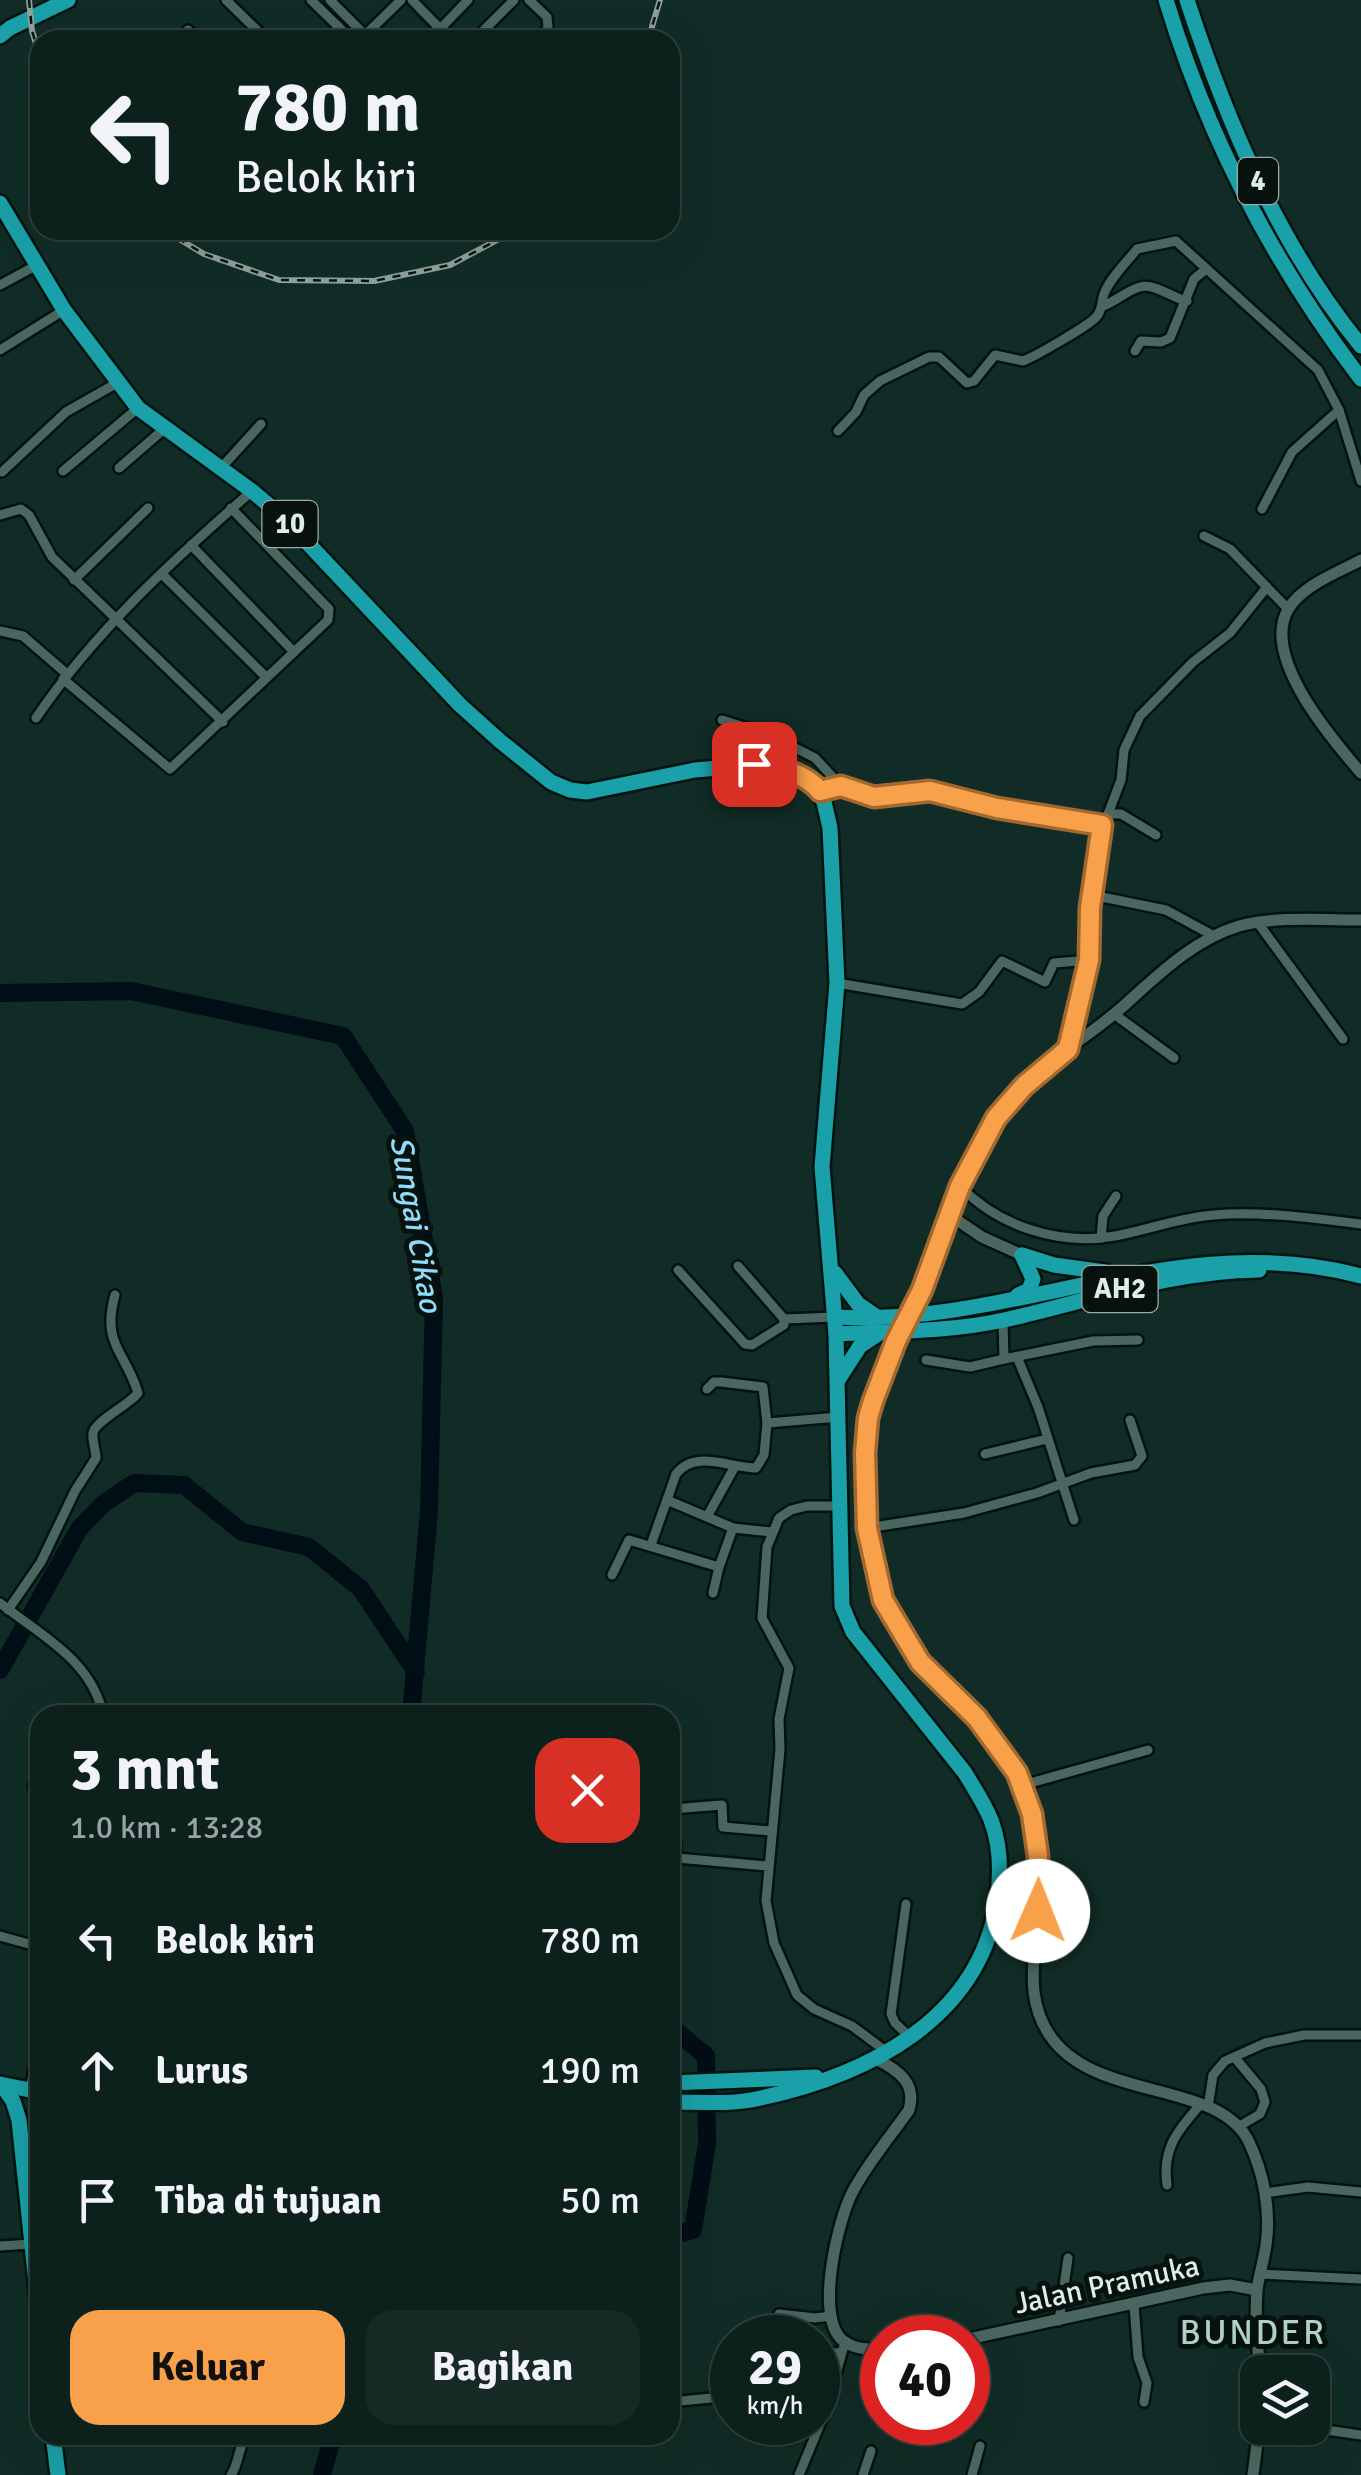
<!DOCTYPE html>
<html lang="id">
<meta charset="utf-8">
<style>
:root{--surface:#0d211c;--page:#162925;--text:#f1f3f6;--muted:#9aa3a3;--line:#2d3e3b;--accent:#f8a14a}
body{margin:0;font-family:Signika,sans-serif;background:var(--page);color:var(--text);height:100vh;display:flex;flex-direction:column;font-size:38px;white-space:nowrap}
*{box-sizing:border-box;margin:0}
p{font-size:32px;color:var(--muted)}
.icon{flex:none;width:55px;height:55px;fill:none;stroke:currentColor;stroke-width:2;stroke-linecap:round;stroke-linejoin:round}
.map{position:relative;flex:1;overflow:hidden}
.panel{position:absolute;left:30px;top:1705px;width:650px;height:740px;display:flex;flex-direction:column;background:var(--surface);border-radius:30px;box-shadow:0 10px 40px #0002,0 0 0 2px var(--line)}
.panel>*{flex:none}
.top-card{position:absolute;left:30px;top:30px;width:650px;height:210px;border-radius:30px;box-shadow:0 10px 40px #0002,0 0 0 2px var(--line);background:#0d211c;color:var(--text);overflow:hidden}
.fabs{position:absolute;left:1240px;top:2355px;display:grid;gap:20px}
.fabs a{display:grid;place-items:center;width:90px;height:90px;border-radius:20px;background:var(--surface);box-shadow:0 10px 40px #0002,0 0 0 2px var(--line);font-size:50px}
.speed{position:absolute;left:710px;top:2315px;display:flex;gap:20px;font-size:50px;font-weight:700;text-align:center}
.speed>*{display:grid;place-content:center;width:130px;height:130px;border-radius:50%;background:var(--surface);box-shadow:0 10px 40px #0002,0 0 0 2px var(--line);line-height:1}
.speed small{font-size:25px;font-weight:400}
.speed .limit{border:15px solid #d22;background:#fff;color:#111}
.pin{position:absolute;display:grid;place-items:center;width:85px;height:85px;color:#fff;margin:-42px;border-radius:20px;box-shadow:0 5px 15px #0006}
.me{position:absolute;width:110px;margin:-55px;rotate:1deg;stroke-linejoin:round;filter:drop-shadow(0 0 8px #0008)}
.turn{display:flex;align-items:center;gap:35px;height:210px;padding:0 40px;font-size:45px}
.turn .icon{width:130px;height:130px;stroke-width:2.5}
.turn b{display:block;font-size:70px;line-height:85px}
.round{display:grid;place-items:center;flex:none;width:105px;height:105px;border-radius:30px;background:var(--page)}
.summary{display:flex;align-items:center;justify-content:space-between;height:170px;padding:0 40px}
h1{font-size:60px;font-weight:800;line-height:75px}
.primary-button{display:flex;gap:20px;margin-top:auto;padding:20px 40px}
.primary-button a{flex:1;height:115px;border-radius:30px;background:var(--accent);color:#111;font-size:40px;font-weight:800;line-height:115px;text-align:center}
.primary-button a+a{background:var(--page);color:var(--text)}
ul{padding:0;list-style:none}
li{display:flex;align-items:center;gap:30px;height:130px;padding:0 40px}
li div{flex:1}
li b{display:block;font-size:38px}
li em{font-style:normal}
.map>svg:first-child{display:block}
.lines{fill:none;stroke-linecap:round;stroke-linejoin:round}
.river{stroke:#000e15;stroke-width:18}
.street-casing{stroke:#00140f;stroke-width:14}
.secondary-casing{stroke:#00140f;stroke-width:16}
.highway-casing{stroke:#00140f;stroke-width:20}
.street{stroke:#4b6660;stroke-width:9}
.secondary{stroke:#4b6660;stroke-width:11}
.highway{stroke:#1aa0a8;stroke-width:15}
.rail-casing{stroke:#8da19c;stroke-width:6}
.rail{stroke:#07120f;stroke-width:2.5;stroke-dasharray:8;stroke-linecap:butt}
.secondary-bridge-casing{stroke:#00140f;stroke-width:16;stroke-linecap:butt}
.secondary-bridge{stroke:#4b6660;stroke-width:11}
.route-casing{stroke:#a16930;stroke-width:25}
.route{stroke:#f8a14a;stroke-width:18}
.labels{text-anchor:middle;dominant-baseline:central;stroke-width:10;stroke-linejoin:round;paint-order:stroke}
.shield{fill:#07120f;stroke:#9daba7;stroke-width:2.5}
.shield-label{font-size:28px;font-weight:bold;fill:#ddede8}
.street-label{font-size:30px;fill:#ddede8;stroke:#07120f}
.water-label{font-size:32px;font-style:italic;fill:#8fdcfa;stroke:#07120f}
.quarter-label{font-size:35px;letter-spacing:2.5px;fill:#b1d0c8;stroke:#07120f}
</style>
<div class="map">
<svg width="1361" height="2475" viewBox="0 0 1361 2475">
<rect width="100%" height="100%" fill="#112c26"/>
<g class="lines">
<!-- river -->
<g class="river">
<path d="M0 993 131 991 343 1036 405 1131 434 1298 429 1511 411 1715"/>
<path d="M0 1670 79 1529 103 1504 134 1483 184 1485 242 1532 309 1547 361 1589 416 1672"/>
<path d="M670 2026 706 2056 707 2143 693 2230 670 2236"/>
<path d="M322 2475 333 2435"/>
</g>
<defs>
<g id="street">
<path d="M226 0 267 40"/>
<path d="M311 0 352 40"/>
<path d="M330 0 370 40"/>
<path d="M412 0 451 40"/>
<path d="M529 0 547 17 548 28 539 40"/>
<path d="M441 28 468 0"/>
<path d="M183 40 188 30 199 40"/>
<path d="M360 40 401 0"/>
<path d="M474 40 514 0"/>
<path d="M0 285 37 265"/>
<path d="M1103 306C1116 301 1128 290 1140 287 1155 283 1172 298 1187 301"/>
<path d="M0 350 64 310"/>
<path d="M1135 351 1141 341 1161 342 1170 338 1194 279 1205 270"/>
<path d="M838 431 856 412 864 395 880 381 929 357H939L967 383 974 381 995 355 1023 361C1034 357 1092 324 1097 316 1103 308 1101 302 1104 294 1110 278 1127 262 1137 249L1176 241 1318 370 1339 410 1361 481"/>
<path d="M119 468 164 429"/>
<path d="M221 468 261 424"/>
<path d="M63 471 138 408"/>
<path d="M2 472 66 412 117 383"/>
<path d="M1262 509 1292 452 1339 410"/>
<path d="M0 515 21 509 29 515 52 557 223 722"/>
<path d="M1204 536 1230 549 1288 609"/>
<path d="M191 545 294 652"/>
<path d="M162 574 266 677"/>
<path d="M74 580 148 508"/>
<path d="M0 631 23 636 67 674"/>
<path d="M63 679 170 769 328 620 329 609 231 508"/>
<path d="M36 718C95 631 173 560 252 491"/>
<path d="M722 720 770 735 815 758 841 786"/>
<path d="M820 791 841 786 874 797 930 791 997 808 1101 825"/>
<path d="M1108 814 1121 780 1124 750 1140 716 1193 662 1230 633 1267 587"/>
<path d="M1092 895 1101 825 1108 814H1121L1156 835"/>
<path d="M1258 923 1343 1039"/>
<path d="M837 983 962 1004 979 992 1002 961 1045 982 1054 963 1089 960 1092 895 1166 910 1214 936"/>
<path d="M1114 1014 1174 1058"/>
<path d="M1068 1049 1089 960"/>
<path d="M960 1186C998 1226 1059 1246 1115 1236 1148 1230 1181 1217 1214 1215 1261 1211 1314 1218 1361 1224"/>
<path d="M1101 1238 1103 1216 1116 1196"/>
<path d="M738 1266 784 1319 835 1317"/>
<path d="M678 1270 745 1344 752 1345 784 1325V1319"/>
<path d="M1003 1320 1004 1359 1093 1341 1138 1340"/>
<path d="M1017 1357 1038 1407 1074 1520"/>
<path d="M926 1360 970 1367 1004 1359"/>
<path d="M707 1389 714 1382H721L763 1387 767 1423 839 1417"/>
<path d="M985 1454 1047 1439"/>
<path d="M667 1500 733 1528"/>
<path d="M841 1506H807L791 1510 779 1518 767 1547 762 1618 789 1668 779 1719 780 1749 766 1901 774 1943 797 1995 814 2009 852 2026 887 2052"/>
<path d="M708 1515 734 1468"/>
<path d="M867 1528 964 1513 1037 1493 1091 1473 1135 1465 1142 1456 1130 1420"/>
<path d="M651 1545 676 1474C695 1449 730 1468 756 1468L764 1455 767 1423"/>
<path d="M612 1575 629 1540 719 1567 733 1528 771 1532"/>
<path d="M713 1593 719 1567"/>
<path d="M0 1603C40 1635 92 1660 103 1715"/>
<path d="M8 1610 41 1562 75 1491 96 1458C96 1451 92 1440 93 1433 95 1421 129 1405 138 1393 126 1352 101 1345 115 1295"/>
<path d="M40 1767 33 1787 40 1794"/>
<path d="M1023 1785 1148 1750"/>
<path d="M768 1866 677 1858 672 1809 722 1805 723 1827 771 1831"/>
<path d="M906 1904 891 2014 895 2023 910 2037"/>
<path d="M0 1936 40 1947"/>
<path d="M1236 2059 1261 2089 1265 2102 1260 2114 1238 2127"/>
<path d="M30 2090 40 2037"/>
<path d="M1208 2107 1213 2075 1225 2061 1265 2043 1304 2035H1361"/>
<path d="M1167 2185C1162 2149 1177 2131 1200 2105"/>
<path d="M1265 2193 1308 2187 1361 2192"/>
<path d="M0 2246 31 2244"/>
<path d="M1261 2274 1361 2279"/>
<path d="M1134 2305 1138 2357 1147 2383 1144 2402"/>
<path d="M779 2314 815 2318 832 2316"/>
<path d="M1059 2321 1068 2258"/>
<path d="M818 2352 841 2353"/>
<path d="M818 2380 836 2373"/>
<path d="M670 2402 732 2396"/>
<path d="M1312 2428 1361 2435"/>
<path d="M231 2475C240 2462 237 2446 249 2435"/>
<path d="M799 2475 825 2412 845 2342"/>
<path d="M863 2475 871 2451"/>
<path d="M972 2475 980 2446"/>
</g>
<g id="secondary">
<path d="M1361 560C1339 572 1303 585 1289 608 1259 655 1332 739 1361 773"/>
<path d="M951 1216 982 1237 1022 1255"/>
<path d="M922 1289C948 1218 971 1141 1024 1086 1053 1056 1089 1036 1120 1009 1155 978 1192 940 1239 926 1274 916 1324 920 1361 920"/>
<path d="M896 1341C887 1366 872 1392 868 1419 864 1441 865 1464 866 1487 867 1550 877 1613 921 1662 963 1709 1017 1748 1032 1812 1039 1844 1039 1877 1037 1910 1036 1956 1022 2001 1054 2041 1102 2101 1220 2081 1249 2142 1264 2174 1271 2211 1266 2245 1264 2260 1259 2275 1257 2290 1255 2317 1257 2345 1260 2372"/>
<path d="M876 2059C898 2070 917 2083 909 2110 890 2137 867 2164 852 2193 838 2220 813 2322 845 2342 855 2349 871 2350 882 2349"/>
<path d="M968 2339 1203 2288 1230 2285 1257 2290"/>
<path d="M1253 2475 1259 2428"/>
</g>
<g id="highway">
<path d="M1166 0C1208 138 1274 265 1361 379"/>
<path d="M1187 0C1227 122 1279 246 1361 346"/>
<path d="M0 36 10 28 68 0"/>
<path d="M0 203 64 310 138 408 252 491 286 520 460 705 500 741 551 782 570 790 587 792 695 770 766 764 814 784 824 802 830 828 837 983 822 1167 836 1334 842 1606 853 1632 965 1773C974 1788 984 1803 991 1820 1001 1846 1001 1875 997 1902 979 2020 867 2075 761 2098 732 2105 700 2102 670 2102"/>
<path d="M1022 1255 1054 1265 1105 1272"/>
<path d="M835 1273 858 1304 877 1317"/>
<path d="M1018 1295 1029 1290 1033 1279 1022 1255"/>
<path d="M835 1317C1016 1327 1178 1227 1361 1276"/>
<path d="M836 1334C892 1331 949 1332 1004 1320 1089 1301 1170 1271 1259 1270"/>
<path d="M838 1380 860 1346 878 1334"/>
<path d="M670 2083 816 2077"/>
<path d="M0 2084 40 2092"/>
<path d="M2 2085 13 2101 19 2120 40 2321"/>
<path d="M53 2435 58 2475"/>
</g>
</defs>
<!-- street casing -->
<use href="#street" class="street-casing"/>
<!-- secondary casing -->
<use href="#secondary" class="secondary-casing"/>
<!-- highway casing -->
<use href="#highway" class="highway-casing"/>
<!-- street -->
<use href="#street" class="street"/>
<!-- secondary -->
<use href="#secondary" class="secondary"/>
<!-- highway -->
<use href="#highway" class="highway"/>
<defs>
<g id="rail">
<path d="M29 0 32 31 40 56"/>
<path d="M648 40 660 0"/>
<path d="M164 230 204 254 279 280 374 281 450 265 516 230"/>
</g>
</defs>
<!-- rail casing -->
<use href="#rail" class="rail-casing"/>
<!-- rail -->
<use href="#rail" class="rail"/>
<defs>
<path id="secondary-bridge" d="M896 1341 922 1289"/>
</defs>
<!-- secondary-bridge casing -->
<use href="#secondary-bridge" class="secondary-bridge-casing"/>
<!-- secondary-bridge -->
<use href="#secondary-bridge" class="secondary-bridge"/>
</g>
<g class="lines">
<defs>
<path id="route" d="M754 764C776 765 806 774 820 791L841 786 874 797 930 791 997 808 1102 825 1090 908 1089 960 1068 1049 1024 1086 996 1118 960 1186 922 1290 896 1341 873 1401 868 1418 865 1453 867 1528 883 1600 920 1662 977 1718 1017 1773 1032 1814 1038 1856V1911"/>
</defs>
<!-- route casing -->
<use href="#route" class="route-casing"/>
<!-- route -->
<use href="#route" class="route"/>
</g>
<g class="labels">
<!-- shield labels -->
<g class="shield">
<rect x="1238" y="158" width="40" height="46" rx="8"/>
<rect x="262.5" y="501" width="55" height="46" rx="8"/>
<rect x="1082.5" y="1266" width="75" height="46" rx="8"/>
</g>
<g class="shield-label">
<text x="1258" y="181">4</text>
<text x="290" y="524">10</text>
<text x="1120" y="1289">AH2</text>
</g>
<!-- street labels -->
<g class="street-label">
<text transform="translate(1107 2285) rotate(-12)">Jalan Pramuka</text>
</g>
<!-- water labels -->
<g class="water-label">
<text transform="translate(416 1224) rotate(80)">Sungai Cikao</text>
</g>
<!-- quarter labels -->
<g class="quarter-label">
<text x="1253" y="2332">BUNDER</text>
</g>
</g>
</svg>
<div class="fabs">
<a><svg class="icon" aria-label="layers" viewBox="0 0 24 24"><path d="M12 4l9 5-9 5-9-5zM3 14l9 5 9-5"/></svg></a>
</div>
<div class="speed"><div>29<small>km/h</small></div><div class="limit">40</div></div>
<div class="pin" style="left:754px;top:764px;background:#d93025"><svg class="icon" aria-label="arrive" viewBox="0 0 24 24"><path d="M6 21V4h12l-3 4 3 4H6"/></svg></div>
<svg class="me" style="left:1038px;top:1911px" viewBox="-20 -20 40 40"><circle r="19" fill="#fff"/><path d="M0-13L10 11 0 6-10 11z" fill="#f8a14a"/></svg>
<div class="top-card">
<div class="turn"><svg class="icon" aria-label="left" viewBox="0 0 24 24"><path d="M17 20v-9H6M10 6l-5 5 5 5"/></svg><div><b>780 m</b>Belok kiri</div></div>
</div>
<section class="panel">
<div class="summary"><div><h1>3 mnt</h1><p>1.0 km · 13:28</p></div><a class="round" style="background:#d93025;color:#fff"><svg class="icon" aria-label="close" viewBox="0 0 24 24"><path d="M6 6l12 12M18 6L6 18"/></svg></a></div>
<ul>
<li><svg class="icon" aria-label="left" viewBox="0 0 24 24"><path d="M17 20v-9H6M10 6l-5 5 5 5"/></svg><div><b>Belok kiri</b></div><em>780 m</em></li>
<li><svg class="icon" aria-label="ahead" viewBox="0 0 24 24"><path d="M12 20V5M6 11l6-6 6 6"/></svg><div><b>Lurus</b></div><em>190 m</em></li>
<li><svg class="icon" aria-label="arrive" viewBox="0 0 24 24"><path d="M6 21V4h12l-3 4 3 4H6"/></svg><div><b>Tiba di tujuan</b></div><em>50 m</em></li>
</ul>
<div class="primary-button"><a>Keluar</a><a>Bagikan</a></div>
</section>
</div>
